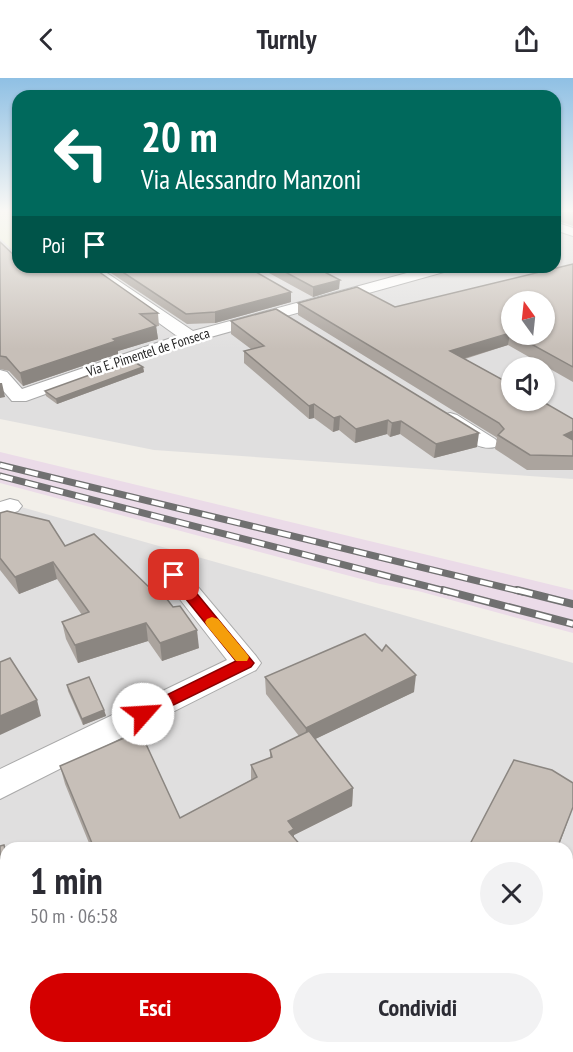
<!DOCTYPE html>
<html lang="it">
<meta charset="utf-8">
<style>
:root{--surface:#fff;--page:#f2f2f3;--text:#2b2b33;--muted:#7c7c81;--accent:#d40000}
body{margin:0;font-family:"PT Sans Narrow",sans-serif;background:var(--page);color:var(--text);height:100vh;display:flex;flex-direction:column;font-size:22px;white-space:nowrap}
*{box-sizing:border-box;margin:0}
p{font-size:20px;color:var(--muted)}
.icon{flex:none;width:33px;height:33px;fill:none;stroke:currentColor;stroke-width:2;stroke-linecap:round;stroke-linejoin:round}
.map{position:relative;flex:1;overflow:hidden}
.panel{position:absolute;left:0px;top:764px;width:573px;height:212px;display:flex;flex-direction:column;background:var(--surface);border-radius:18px 18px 0 0;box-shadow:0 2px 4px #0004}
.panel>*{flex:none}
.hud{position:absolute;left:12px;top:12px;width:549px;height:183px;border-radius:18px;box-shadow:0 2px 4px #0004;background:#00695c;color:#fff;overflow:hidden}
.needle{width:39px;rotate:345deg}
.buttons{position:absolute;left:501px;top:213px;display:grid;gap:12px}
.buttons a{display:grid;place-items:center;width:54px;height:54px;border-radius:50%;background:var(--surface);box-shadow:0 2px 4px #0004;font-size:30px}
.pin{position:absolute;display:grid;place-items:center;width:51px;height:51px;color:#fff;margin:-26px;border-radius:12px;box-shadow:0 3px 9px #0006}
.me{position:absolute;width:66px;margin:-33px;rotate:64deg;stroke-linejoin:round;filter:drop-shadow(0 0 4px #0008)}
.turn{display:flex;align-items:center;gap:21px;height:126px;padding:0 30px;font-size:27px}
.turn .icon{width:78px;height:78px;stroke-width:2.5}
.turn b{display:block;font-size:42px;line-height:51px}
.then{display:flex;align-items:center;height:57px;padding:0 30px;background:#0003;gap:12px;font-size:22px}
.round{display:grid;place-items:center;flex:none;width:63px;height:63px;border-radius:32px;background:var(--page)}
.overview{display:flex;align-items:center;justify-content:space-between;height:102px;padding:0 30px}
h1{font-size:36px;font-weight:600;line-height:45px}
.action{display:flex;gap:12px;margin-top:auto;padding:12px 30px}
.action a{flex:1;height:69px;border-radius:36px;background:var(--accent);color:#fff;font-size:24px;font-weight:600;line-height:69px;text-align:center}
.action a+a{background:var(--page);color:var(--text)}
header{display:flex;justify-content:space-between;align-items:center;height:78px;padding:0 30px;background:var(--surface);font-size:27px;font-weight:600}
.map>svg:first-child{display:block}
.residential{fill:#e0dfdf;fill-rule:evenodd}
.industrial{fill:#ebdbe8}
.education{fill:#ffffe5}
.farmland{fill:#eef0d5}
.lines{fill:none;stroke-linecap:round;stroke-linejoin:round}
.minor-casing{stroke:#a9a9a9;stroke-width:2}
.minor{fill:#fff;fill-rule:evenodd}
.rail-far1-casing{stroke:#707070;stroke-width:7}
.rail-casing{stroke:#707070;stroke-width:8}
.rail-far1{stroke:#fff;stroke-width:4.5;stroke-dasharray:13;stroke-linecap:butt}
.rail{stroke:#fff;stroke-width:5;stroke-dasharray:16;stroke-linecap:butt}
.wall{fill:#aba49e;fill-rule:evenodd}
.shaded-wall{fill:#8b8681}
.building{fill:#c7bfb8;stroke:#8b8681;stroke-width:1.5}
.route{fill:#d40000;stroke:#8a0000;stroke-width:1.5}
.slow{fill:#f59e0b}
.labels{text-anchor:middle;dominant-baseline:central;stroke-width:5;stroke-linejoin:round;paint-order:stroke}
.far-street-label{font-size:14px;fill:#222;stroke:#fff}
</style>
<header><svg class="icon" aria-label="back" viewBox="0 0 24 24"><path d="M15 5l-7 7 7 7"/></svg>Turnly<svg class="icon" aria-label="share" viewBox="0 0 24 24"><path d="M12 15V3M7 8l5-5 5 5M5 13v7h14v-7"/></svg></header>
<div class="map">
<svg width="573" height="974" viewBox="0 0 573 974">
<rect width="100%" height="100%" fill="#f2efe9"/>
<!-- residential -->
<g class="residential">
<path d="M555 134H573V401L154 372 0 341V160L14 173 18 172V189H404L411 192 421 189H555ZM512 224H544V256H512ZM512 290H544V322H512Z"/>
<path d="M0 423 573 585V974H0ZM6 770H567V969H6Z"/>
</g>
<!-- industrial -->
<path class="industrial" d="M0 374 573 512V555L418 513 380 506 0 405Z"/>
<!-- education -->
<path class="education" d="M6 945V969H527L532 974H0V949Z"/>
<!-- farmland -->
<path class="farmland" d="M0 134H18V172L14 173 0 160Z"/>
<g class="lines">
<defs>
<g id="minor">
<path d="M555 144 573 150V158L555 152Z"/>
<path d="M81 189H98L193 253 429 189H453L451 192 182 267 26 323H12L0 309V292L7 294 22 311 177 258Z"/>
<path d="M450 335 457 337 495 361 499 365 495 369C477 374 458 355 443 345L440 341 443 337Z"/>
<path d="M10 421 18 423 22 428 18 433 0 439V424Z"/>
<path d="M174 489 183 491 256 578 261 585 256 592 0 721V691L227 582 161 497 165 491Z"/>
</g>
</defs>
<!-- minor casing -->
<use href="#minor" class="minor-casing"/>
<!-- minor -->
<use href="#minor" class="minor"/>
<defs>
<g id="rail-far1">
<path d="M0 387 523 514"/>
<path d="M0 398 449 514"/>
</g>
<g id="rail">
<path d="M443 512 573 546"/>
<path d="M517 512 573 526"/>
</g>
</defs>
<!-- rail-far1 casing -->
<use href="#rail-far1" class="rail-far1-casing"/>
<!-- rail casing -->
<use href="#rail" class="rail-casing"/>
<!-- rail-far1 -->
<use href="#rail-far1" class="rail-far1"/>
<!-- rail -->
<use href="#rail" class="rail"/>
</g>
<!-- wall -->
<g class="wall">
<path d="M555 134H573V148L555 142Z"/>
<path d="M0 164 28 191 158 235 159 248H156L158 261 118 273V276L23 308 9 293 0 291Z"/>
<path d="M573 186V304L508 267 465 281 573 341V392H527L495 371 497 360 496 359 298 237V225L395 229ZM512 224 544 256H512Z"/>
<path d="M102 189H247L291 224 215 245 187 246Z"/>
<path d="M258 189H325V194L339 211 313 219Z"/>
<path d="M231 243 477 369 434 380 400 356 390 359 387 356 355 365 339 352 333 354 314 340 309 341 244 285V273L251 271 231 256Z"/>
<path d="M143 289 144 294 57 326 46 318 45 313Z"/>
<path d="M0 435 65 468 199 570 162 583 148 563 78 585 66 561 62 544 82 537 57 501 19 516 0 492Z"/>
<path d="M265 599 414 614 315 661 353 710 352 728 294 757V760L303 770H91L65 706 60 688 180 740 251 702V687L270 680V672L299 658 266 616Z"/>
<path d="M67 607 104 632 106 638 83 647 68 613Z"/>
</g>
<!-- shaded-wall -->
<g class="shaded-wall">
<path d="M312 189H325V194Z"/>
<path d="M340 202 339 211 313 219V209Z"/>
<path d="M291 214V224L215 245V234Z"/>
<path d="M156 248 158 261 118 273V276L23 308 20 295 113 261Z"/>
<path d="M510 255 508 267 449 285 450 273Z"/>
<path d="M143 289 144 294 57 326 56 321Z"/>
<path d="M0 305H2L5 319 0 320Z"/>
<path d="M314 326V340L309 341V328Z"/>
<path d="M340 338 339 352 333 354 334 340Z"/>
<path d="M388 342 387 356 355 365 356 351Z"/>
<path d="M401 343 400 356 390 359 392 345Z"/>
<path d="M573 353V365L564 357Z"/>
<path d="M479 355 477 369 434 380 436 366Z"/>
<path d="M53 484 57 501 19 516 15 499Z"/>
<path d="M146 545 148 563 78 585 75 567Z"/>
<path d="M197 552 199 570 162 583 160 565Z"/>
<path d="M416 597 414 614 305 666 306 650Z"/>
<path d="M37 622 41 638 0 657V638Z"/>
<path d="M104 632 106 638 83 647 82 641Z"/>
<path d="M353 710 352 728 294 757V769L289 770 288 743Z"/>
<path d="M573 729 558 770H557Z"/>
<path d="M6 859V879L0 881V861Z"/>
</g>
<!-- building -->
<g class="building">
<path d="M0 164 18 181V189H26L28 191 39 189H92L158 235 140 236 156 248 113 261 116 263 20 295 6 279 0 278Z"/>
<path d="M573 186V289L513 256H544V224H512V255H510L450 273 512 307V322H540L573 341V353L564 357 573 362V378L530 377 498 357 504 351 499 345 298 225 357 209 395 229Z"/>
<path d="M115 189H247L291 214 215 234 186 236Z"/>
<path d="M276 189H315L340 202 313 209Z"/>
<path d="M276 231 479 355 436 366 401 343 392 345 388 342 356 351 340 338 334 340 314 326 309 328 244 273 264 268 231 243Z"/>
<path d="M131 282 143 289 56 321 45 313Z"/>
<path d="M7 433 49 443 65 468 94 456 153 513 159 511 173 529 180 528 197 552 160 565 146 545 75 567 62 544 89 534 53 484 15 499 0 480V435Z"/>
<path d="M365 556 382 573 386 567 416 597 306 650 265 599Z"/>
<path d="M10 580 37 622 0 638V584Z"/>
<path d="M89 599 104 632 82 641 67 607Z"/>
<path d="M140 653 180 740 257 699 251 687 272 679 270 672 309 653 353 710 288 743 294 751 289 754 303 770H94L60 688Z"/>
<path d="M514 682 552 692 573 705V729L557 770H468Z"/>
<path d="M4 767 6 775V859L0 861V768Z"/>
</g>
<!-- sky -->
<linearGradient id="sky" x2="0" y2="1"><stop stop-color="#8fc0e4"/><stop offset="0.49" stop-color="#f9f8f5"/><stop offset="1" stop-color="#f9f8f5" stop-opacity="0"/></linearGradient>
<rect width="573" height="271" fill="url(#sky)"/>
<!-- route -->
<path class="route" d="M174 493 179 494 254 585 251 589 143 642 138 640 135 636 138 631 236 583 169 500 167 497Z"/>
<!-- slow -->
<path class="slow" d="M212 539 218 541 247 576 249 579 247 583H236L207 548 205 544 207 541Z"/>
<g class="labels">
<!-- far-street labels -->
<g class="far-street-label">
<text transform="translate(148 274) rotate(-18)">Via E. Pimentel de Fonseca</text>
</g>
</g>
</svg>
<div class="buttons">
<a><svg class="needle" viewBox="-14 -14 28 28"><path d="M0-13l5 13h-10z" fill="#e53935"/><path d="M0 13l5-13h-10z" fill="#7c7c81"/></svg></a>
<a><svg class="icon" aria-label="sound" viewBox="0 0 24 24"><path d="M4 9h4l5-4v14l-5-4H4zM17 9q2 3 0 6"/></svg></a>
</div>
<div class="pin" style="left:174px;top:497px;background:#d93025"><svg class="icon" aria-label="arrive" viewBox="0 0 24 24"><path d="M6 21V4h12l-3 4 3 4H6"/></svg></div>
<svg class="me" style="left:143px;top:636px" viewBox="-20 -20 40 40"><circle r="19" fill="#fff"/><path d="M0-13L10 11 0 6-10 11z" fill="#d40000"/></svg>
<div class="hud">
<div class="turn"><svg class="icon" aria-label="left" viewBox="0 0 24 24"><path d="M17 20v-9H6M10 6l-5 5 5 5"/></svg><div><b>20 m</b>Via Alessandro Manzoni</div></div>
<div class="then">Poi<svg class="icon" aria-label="arrive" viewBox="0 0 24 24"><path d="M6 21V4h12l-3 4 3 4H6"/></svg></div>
</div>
<section class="panel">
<div class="overview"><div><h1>1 min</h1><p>50 m · 06:58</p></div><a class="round"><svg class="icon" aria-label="close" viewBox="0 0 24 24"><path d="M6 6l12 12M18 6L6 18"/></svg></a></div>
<div class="action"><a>Esci</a><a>Condividi</a></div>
</section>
</div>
